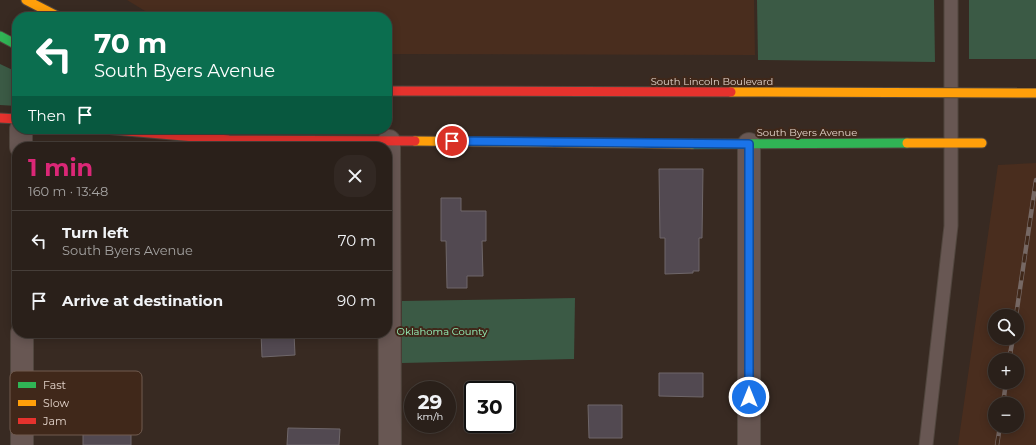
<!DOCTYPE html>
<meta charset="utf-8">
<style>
:root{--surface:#2a201a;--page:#322823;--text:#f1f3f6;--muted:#a5a3a2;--line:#463e39;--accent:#db2777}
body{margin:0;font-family:Montserrat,sans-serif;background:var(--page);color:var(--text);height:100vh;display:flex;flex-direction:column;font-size:15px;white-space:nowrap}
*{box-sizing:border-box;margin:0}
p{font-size:13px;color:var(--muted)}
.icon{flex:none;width:22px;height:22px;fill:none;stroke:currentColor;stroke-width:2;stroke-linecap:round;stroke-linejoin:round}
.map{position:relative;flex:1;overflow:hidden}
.panel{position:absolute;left:12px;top:142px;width:380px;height:196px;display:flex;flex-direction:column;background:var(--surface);border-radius:16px;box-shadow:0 2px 10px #0003,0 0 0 1px var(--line)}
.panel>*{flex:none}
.guide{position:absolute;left:12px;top:12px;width:380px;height:122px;border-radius:16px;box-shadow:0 2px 10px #0003,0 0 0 1px var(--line);background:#0b6e4f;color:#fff;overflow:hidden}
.controls{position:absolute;left:988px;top:309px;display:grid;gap:8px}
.controls a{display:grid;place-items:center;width:36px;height:36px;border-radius:50%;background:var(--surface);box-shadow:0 2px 10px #0003,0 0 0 1px var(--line);font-size:20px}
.speed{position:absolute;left:404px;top:381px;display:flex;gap:8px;font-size:20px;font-weight:700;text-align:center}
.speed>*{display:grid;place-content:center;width:52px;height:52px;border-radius:50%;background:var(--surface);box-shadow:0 2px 10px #0003,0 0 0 1px var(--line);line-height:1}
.speed small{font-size:10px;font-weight:400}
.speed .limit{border:2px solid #111;border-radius:6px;background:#fff;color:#111}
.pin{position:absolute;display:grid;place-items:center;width:34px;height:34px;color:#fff;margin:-17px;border:2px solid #fff;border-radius:50%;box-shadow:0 1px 4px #0007}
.me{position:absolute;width:44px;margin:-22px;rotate:0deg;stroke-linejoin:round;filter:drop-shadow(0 0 3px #0008)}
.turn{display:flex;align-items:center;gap:14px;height:84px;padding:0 16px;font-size:18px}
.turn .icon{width:52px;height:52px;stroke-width:2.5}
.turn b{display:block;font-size:28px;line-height:34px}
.then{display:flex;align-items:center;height:38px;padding:0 16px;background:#0003;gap:8px;font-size:15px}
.round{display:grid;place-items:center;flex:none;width:42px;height:42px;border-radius:16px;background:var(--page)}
.headline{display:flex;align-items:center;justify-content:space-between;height:68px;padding:0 16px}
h1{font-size:24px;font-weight:700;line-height:30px;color:var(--accent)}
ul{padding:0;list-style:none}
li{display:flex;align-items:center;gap:12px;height:60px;padding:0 16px;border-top:1px solid var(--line)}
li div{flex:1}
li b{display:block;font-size:15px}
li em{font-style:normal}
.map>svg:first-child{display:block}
.built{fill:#492d1e;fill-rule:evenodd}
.green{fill:#3b5a45}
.building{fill:#524951;stroke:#6f676a}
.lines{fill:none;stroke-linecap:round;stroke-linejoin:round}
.lane-casing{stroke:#51463e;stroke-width:15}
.street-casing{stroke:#51463e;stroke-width:24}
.fast-casing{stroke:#51463e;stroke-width:11}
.slow-casing{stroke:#51463e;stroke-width:11}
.jam-casing{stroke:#51463e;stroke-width:11}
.lane{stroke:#685753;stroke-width:13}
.street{stroke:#685753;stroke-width:22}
.fast{stroke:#30b455;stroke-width:9}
.slow{stroke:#ff9f0a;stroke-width:9}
.jam{stroke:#e5322d;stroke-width:9}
.rail-casing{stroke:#766864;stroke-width:4.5}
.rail{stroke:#40281a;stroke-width:3;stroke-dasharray:9;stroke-linecap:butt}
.slow-bridge-casing{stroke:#51463e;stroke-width:11;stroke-linecap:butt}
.jam-bridge-casing{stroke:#51463e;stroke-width:11;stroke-linecap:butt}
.slow-bridge{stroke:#ff9f0a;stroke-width:9}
.jam-bridge{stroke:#e5322d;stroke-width:9}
.route-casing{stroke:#114b97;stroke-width:10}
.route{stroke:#1a73e8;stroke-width:7}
.labels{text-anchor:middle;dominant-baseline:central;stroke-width:4;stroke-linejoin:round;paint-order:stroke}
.street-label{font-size:10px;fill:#e1d2c9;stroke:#40281a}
.park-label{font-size:10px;fill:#99fabf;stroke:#40281a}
.key{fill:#40281a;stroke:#705b4f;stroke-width:1}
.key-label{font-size:11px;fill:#e1d2c9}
</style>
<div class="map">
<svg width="1036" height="445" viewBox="0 0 1036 445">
<rect width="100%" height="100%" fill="#382a22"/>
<!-- built -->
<g class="built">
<path d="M127 0H754L755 55 387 54V17H155Z"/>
<path d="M1036 163V445H958L998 165ZM995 316H1017V338H995ZM995 360H1017V382H995ZM995 404H1017V426H995Z"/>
</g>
<!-- green -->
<g class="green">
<path d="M757 0H934L935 62 758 60Z"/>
<rect x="969" y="0" width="67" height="59"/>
<path d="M0 64 17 72V106L0 105Z"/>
<path d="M575 298 574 359 402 363V301Z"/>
</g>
<!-- building -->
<g class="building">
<path d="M659 169H703L702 238H699V271H693V273L665 274V238H660Z"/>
<path d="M441 198H461V211H486V241H482L483 276H467V288H447L446 241H441Z"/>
<path d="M261 333H294L295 355 262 357Z"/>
<path d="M659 373H703V397L659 396Z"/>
<path d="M88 401H131V445H83V428L88 427Z"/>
<path d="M588 405H622V438H589Z"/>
<path d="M288 428 340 429 339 445H287Z"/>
</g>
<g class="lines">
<defs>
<path id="lane" d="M926 445 951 226V0"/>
<g id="street">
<path d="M21 129V147"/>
<path d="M389 141 390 445"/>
<path d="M22 333V445"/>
<path d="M749 445V144"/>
</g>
<g id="fast">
<path d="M0 36 17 45"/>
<path d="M692 144 907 143"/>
</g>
<g id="slow">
<path d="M26 0 59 17"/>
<path d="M415 141 692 144"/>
<path d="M907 143H982"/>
</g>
<g id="jam">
<path d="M0 118 17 119"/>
<path d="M104 129 229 140 415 141"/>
</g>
</defs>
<!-- lane casing -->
<use href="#lane" class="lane-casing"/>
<!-- street casing -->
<use href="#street" class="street-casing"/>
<!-- fast casing -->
<use href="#fast" class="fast-casing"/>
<!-- slow casing -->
<use href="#slow" class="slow-casing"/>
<!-- jam casing -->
<use href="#jam" class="jam-casing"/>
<!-- lane -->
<use href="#lane" class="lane"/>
<!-- street -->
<use href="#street" class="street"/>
<!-- fast -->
<use href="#fast" class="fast"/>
<!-- slow -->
<use href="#slow" class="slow"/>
<!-- jam -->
<use href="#jam" class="jam"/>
<defs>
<g id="rail">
<path d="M1016 316 1036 180"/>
<path d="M1009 360 1013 338"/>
<path d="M1003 404 1006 382"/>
<path d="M997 445 1000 426"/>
</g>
</defs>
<!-- rail casing -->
<use href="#rail" class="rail-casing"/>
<!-- rail -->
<use href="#rail" class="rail"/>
<defs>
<path id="slow-bridge" d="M731 92 1036 93"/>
<path id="jam-bridge" d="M387 91 731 92"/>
</defs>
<!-- slow-bridge casing -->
<use href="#slow-bridge" class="slow-bridge-casing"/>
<!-- jam-bridge casing -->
<use href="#jam-bridge" class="jam-bridge-casing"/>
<!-- slow-bridge -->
<use href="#slow-bridge" class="slow-bridge"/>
<!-- jam-bridge -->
<use href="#jam-bridge" class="jam-bridge"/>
</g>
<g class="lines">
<defs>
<path id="route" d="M452 141 749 144V397"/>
</defs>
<!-- route casing -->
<use href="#route" class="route-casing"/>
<!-- route -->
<use href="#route" class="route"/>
</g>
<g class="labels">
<!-- street labels -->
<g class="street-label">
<text x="712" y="81">South Lincoln Boulevard</text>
<text x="807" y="132">South Byers Avenue</text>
</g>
<!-- park labels -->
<g class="park-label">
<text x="442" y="331">Oklahoma County</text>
</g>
</g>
<!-- legend -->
<rect x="10" y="371" width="132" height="64" rx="6" class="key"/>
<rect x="18" y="382" width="18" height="6" fill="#30b455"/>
<rect x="18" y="400" width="18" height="6" fill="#ff9f0a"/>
<rect x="18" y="418" width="18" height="6" fill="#e5322d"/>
<g class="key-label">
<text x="43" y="389">Fast</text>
<text x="43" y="407">Slow</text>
<text x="43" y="425">Jam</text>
</g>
</svg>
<div class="controls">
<a><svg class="icon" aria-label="search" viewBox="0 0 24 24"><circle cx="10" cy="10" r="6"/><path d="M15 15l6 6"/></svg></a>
<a>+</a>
<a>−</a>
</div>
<div class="speed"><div>29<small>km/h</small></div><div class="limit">30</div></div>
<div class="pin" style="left:452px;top:141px;background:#d93025"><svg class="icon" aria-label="arrive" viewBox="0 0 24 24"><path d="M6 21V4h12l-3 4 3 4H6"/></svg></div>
<svg class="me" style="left:749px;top:397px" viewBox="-20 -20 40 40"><circle r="17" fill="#1a73e8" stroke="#fff" stroke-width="3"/><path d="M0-11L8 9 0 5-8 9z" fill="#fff"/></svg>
<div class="guide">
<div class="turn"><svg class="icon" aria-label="left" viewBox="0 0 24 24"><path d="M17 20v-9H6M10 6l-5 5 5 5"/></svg><div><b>70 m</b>South Byers Avenue</div></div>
<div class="then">Then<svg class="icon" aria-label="arrive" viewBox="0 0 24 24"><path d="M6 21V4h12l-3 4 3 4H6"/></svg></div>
</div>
<section class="panel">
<div class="headline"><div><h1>1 min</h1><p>160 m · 13:48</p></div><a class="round"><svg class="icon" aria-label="close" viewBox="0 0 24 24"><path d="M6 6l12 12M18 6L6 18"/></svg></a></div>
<ul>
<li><svg class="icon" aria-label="left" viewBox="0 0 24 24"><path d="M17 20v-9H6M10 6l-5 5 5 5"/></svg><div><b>Turn left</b><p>South Byers Avenue</p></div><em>70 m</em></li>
<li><svg class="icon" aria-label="arrive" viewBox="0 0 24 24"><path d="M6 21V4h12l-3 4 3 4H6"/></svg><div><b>Arrive at destination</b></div><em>90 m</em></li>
</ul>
</section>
</div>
